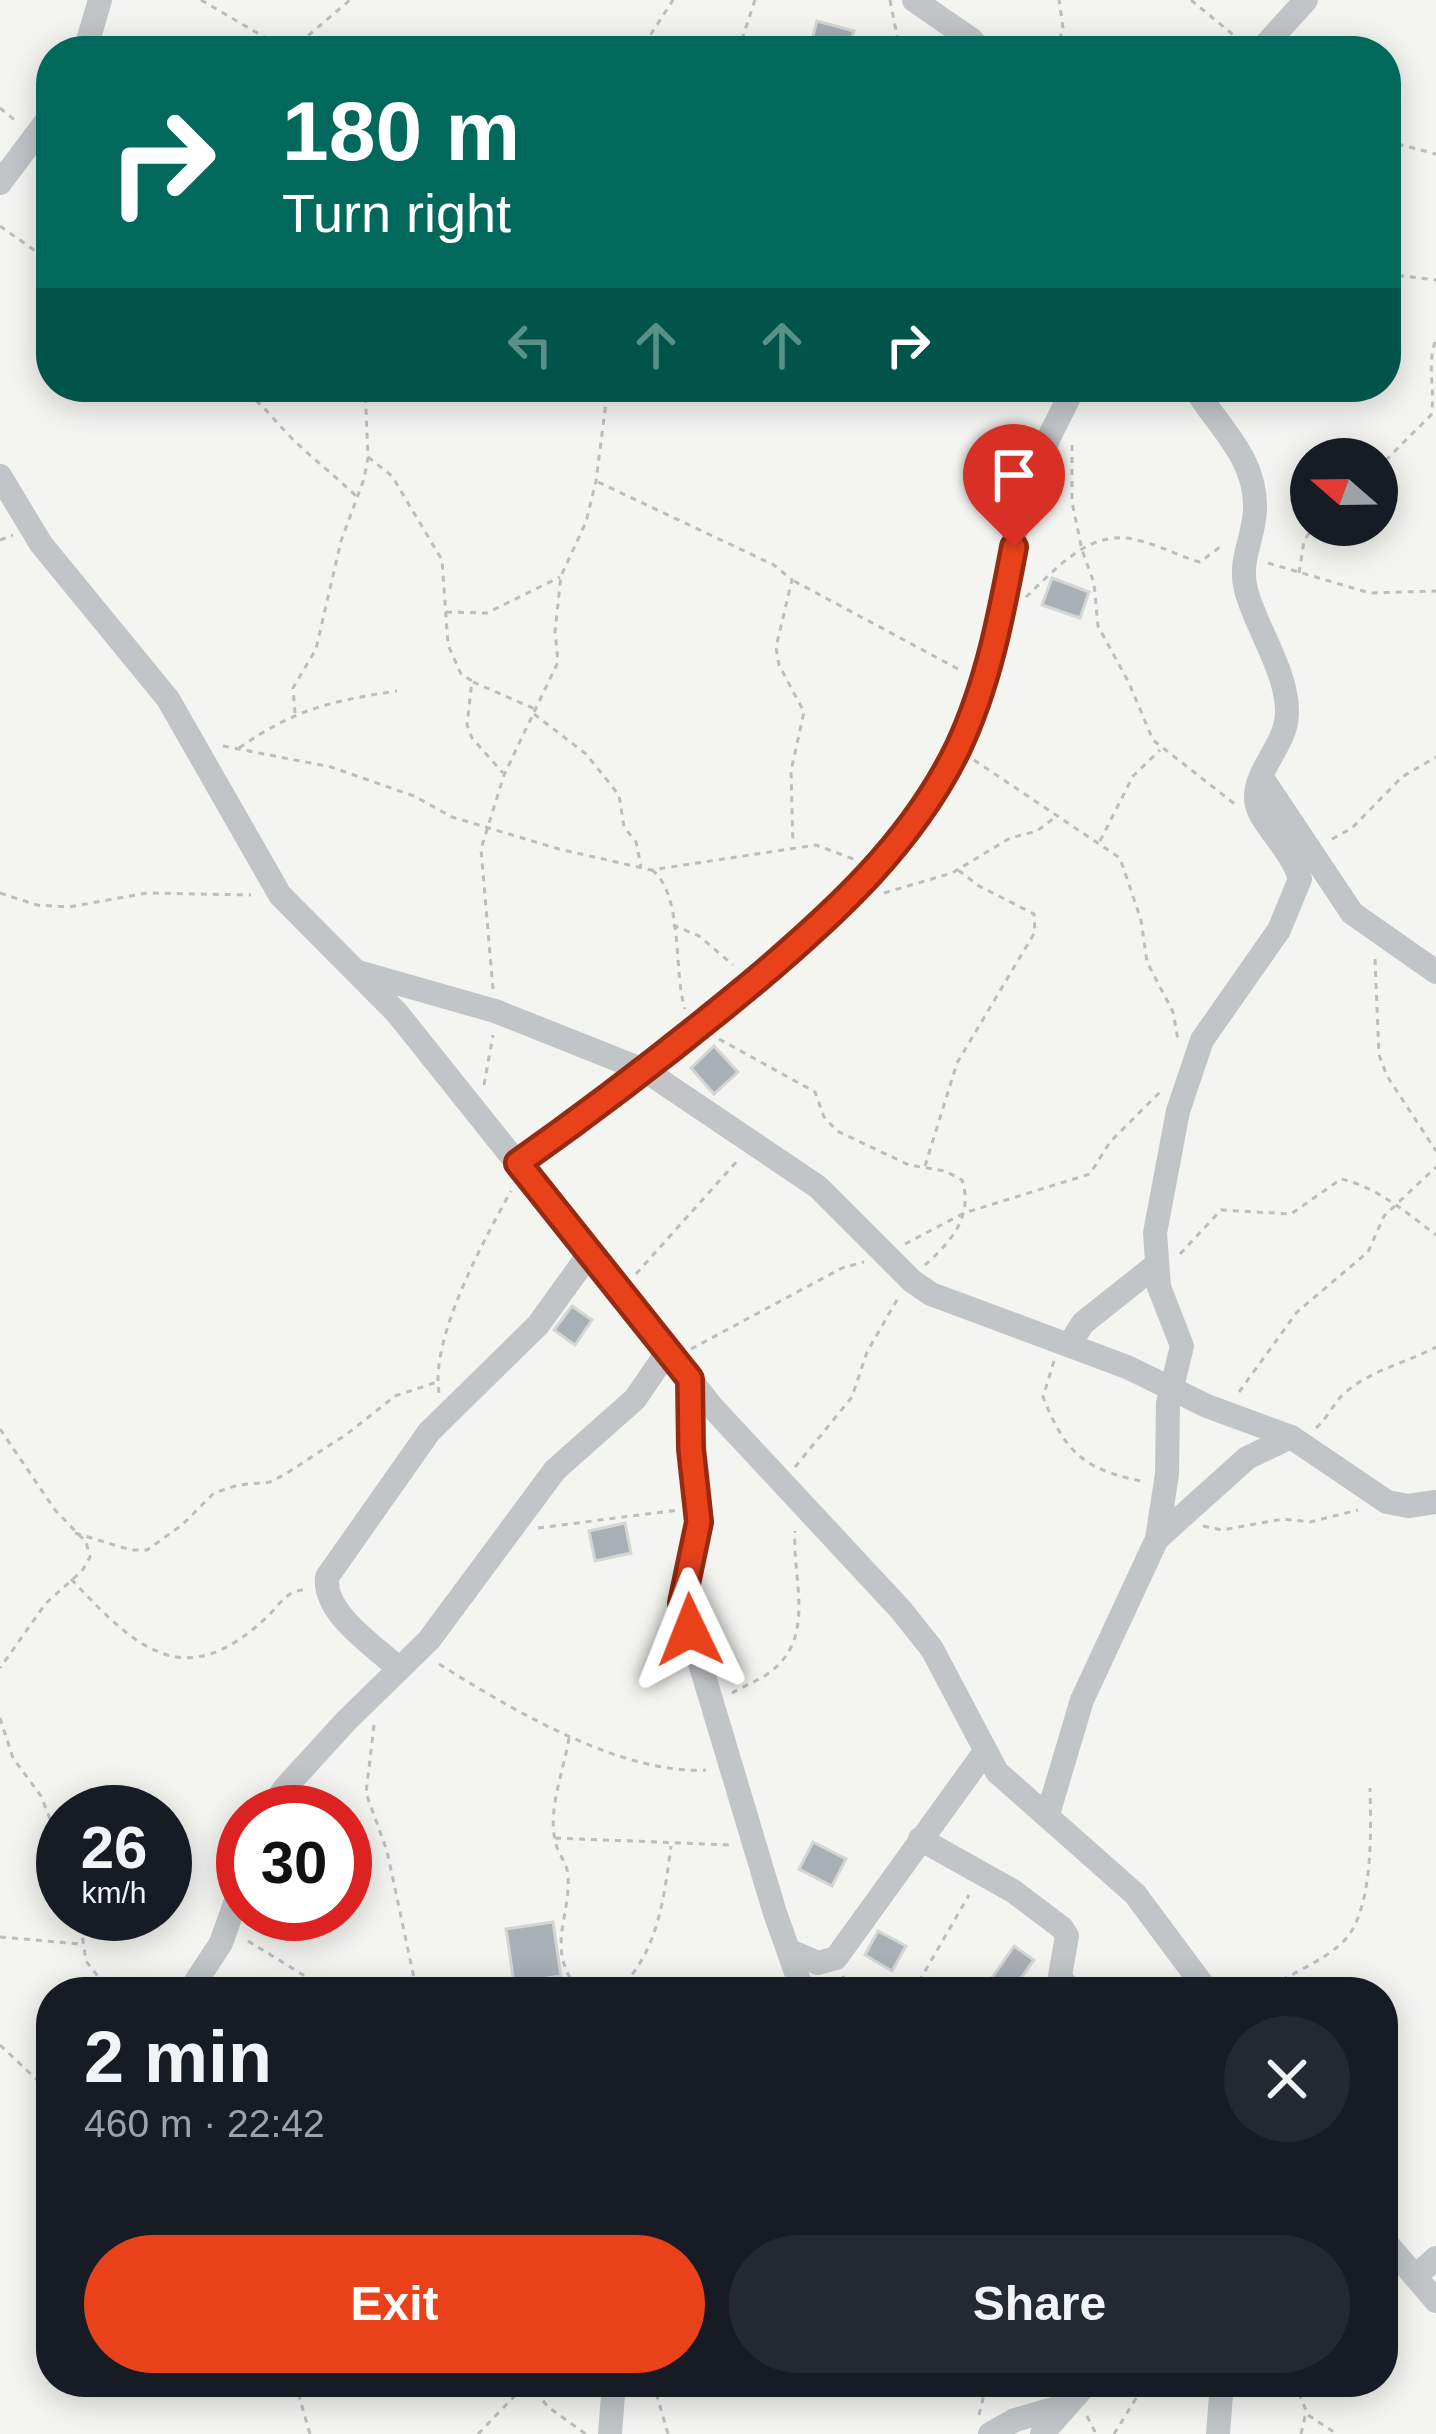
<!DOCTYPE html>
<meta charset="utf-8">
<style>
:root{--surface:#171b24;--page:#242831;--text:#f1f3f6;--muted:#9ea1a6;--accent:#e9421b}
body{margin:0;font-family:Arial,sans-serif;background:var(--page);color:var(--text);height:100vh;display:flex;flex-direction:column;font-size:45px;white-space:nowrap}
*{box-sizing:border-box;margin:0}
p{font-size:39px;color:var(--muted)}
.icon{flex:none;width:66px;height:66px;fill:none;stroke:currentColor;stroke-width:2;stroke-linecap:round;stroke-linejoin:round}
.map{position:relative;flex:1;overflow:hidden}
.drawer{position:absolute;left:36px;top:1977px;width:1362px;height:420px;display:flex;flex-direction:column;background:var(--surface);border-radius:48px;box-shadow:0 6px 30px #0003}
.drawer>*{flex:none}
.guide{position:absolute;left:36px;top:36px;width:1365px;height:366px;border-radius:48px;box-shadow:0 6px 30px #0003;background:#00695c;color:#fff;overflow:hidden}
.needle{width:78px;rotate:290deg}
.fabs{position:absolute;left:1290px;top:438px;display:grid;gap:24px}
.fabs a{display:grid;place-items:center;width:108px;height:108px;border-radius:50%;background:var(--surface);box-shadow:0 6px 30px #0003;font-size:60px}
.speed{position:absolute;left:36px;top:1785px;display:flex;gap:24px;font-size:60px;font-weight:700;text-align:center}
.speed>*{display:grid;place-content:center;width:156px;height:156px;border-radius:50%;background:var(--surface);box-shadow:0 6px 30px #0003;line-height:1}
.speed small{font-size:30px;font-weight:400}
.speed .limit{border:18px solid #d22;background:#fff;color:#111}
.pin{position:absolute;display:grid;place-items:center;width:102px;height:102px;color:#fff;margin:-123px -51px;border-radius:50% 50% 50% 0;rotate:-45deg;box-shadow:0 0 12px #0007}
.pin .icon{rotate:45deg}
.me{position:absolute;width:132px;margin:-66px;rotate:358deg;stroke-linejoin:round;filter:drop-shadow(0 0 9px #0008)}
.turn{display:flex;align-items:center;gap:42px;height:252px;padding:0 48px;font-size:54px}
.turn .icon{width:156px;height:156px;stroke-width:2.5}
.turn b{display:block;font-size:84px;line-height:102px}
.lanes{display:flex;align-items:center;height:114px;padding:0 48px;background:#0003;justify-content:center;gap:60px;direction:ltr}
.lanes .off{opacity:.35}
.round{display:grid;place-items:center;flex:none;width:126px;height:126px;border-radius:63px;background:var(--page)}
.head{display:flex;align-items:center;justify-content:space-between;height:204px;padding:0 48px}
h1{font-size:72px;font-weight:800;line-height:90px}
.primary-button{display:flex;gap:24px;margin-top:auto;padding:24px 48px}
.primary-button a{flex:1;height:138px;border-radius:72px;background:var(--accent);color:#fff;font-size:48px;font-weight:800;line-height:138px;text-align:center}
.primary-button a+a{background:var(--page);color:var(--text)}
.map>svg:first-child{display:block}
.building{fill:#a8b0b6;stroke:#d5d5d3;stroke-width:3}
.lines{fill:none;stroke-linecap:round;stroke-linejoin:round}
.path{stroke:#bbbdbf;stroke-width:3;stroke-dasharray:6 6;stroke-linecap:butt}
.minor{stroke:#c1c5c8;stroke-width:24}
.route-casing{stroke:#972b12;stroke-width:30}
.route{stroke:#e9421b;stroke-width:21}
</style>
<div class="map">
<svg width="1436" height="2434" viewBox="0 0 1436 2434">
<rect width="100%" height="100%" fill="#f4f4f0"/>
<!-- building -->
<g class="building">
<path d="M817 21 854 31 848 51H809Z"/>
<path d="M1052 578 1089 592 1080 618 1042 605Z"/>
<path d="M714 1046 738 1072 714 1094 691 1068Z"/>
<path d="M572 1306 592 1320 575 1345 554 1330Z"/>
<path d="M625 1523 631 1553 595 1561 589 1531Z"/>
<path d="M813 1842 846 1859 832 1886 799 1869Z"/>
<path d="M553 1922 561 1976 514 1983 506 1929Z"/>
<path d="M878 1931 906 1946 892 1971 865 1955Z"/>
<path d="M1014 1946 1034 1960 1011 1992H1005L990 1981Z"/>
</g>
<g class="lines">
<!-- path -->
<g class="path">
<path d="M201 0 288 51"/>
<path d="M890 0 900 51"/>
<path d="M1191 0 1236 37"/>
<path d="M290 51 350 0"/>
<path d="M633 51 651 34 673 0"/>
<path d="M738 51 755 0"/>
<path d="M1056 51 1063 28 1059 0"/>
<path d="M1207 51 1239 38"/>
<path d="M0 108 17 122"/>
<path d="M1386 141 1436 154"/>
<path d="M0 226 51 262"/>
<path d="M1386 274 1436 280"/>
<path d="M236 387C262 399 278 427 300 446 319 464 339 479 358 498"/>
<path d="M1072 445V502L1082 550 1094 583 1098 626 1129 683 1153 740 1236 805"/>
<path d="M368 457 392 476 442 560 448 645 461 674 472 681 467 725 472 738 503 773"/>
<path d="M1377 469 1431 415C1436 390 1426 365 1436 339"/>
<path d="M598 482 774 565 792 580 776 647 779 665 804 712 791 771 793 844"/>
<path d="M0 540 13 535"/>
<path d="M1268 563 1370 593 1436 591"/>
<path d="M1299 573 1304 541 1314 525"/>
<path d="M794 581 960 670"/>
<path d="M1026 597C1057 568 1090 528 1137 540 1159 545 1178 556 1200 562L1224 544"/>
<path d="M446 612 487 613 560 577"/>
<path d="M473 682 535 709"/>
<path d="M295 713 293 688 316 649 341 541 364 479 368 457 365 387"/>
<path d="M534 714 586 754 619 795 624 827 636 842 641 866"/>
<path d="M223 746 331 767 414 796 452 817 559 849 651 870 816 845 856 860"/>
<path d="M239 748C295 709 331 701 397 691"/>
<path d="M974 760 1120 858 1141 920 1147 962 1173 1012 1178 1040"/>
<path d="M1332 839 1352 828 1402 777 1436 757"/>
<path d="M1100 841 1133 776 1160 750"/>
<path d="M652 870C684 895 673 972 685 1009"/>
<path d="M0 893 37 905 69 907 147 893 251 895"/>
<path d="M884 893 952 873 1010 838 1037 831 1058 815"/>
<path d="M673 925 699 936 733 965"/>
<path d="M1375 959 1379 1055 1387 1076 1436 1151"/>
<path d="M493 989 481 849 504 775 558 662 555 631 561 576 586 522 596 481 608 387"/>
<path d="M719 1039 815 1092 824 1117 837 1131 909 1165 945 1171 962 1180C974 1216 950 1243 925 1265"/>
<path d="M484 1085 493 1035"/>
<path d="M925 1166 957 1063 1035 932 1034 914 979 886 958 870"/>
<path d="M905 1244 964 1213 1090 1174 1110 1142 1160 1092"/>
<path d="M1180 1254 1221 1210 1291 1214 1341 1179C1377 1187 1407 1213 1436 1235"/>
<path d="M636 1274 738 1160"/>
<path d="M691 1349 842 1268 864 1262"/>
<path d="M1054 1361 1043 1397C1065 1452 1083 1469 1141 1481"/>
<path d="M1239 1392 1297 1312 1368 1252 1384 1216 1436 1167"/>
<path d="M439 1393C430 1338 484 1240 511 1191"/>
<path d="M1316 1428C1329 1417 1334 1401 1347 1391 1374 1369 1406 1363 1436 1347"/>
<path d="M0 1429 55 1510 86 1542 90 1557 82 1571 46 1603 0 1668"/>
<path d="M795 1467 852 1397 867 1352 898 1298"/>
<path d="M1203 1526 1222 1530 1283 1519 1310 1522 1358 1510"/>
<path d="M538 1528 678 1510"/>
<path d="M75 1533 131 1550H147L182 1525 214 1493 238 1485 270 1482 287 1473 347 1434 395 1396 437 1382"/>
<path d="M71 1579C136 1648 184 1696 268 1616 280 1604 287 1590 305 1590"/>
<path d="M439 1664C509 1708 621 1775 706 1770"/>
<path d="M732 1693C742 1687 755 1682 766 1675 818 1640 792 1582 795 1531"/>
<path d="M0 1718 13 1758 41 1796 63 1852"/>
<path d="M374 1725 366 1793 387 1851 417 1992"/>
<path d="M569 1738C564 1769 548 1809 555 1840 557 1853 567 1862 568 1875 571 1919 544 1949 580 1992"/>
<path d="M555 1838 731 1845"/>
<path d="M79 1914 86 1961 110 1992"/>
<path d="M0 1937 81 1944"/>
<path d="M248 1941 331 1992"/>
<path d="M843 1976 848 1992"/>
<path d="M616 1992C658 1954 664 1899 671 1846"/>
<path d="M913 1992 969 1895"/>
<path d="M1261 1992C1286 1976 1320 1963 1342 1943 1374 1913 1371 1830 1370 1788"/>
<path d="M0 2045 51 2093"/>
<path d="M295 2382 310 2434"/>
<path d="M528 2382 548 2407 586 2434"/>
<path d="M653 2382 668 2434"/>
<path d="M1294 2382 1308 2415 1337 2434"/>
<path d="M979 2415 987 2382"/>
<path d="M1087 2416 1096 2434"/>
<path d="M478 2434 527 2383"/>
<path d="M1114 2434 1146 2382"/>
<path d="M1301 2434 1306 2412"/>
</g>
<!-- minor -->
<g class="minor">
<path d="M914 0 972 40 981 51"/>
<path d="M85 51 100 0"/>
<path d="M1260 51 1306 0"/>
<path d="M0 183 51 115"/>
<path d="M0 476 41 544 168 699 280 895 397 1013 713 1408 901 1610 932 1649 997 1772 1135 1894 1208 1992"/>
<path d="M1262 778 1352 913 1436 972"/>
<path d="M358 972 495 1011 646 1071 818 1187 912 1281 931 1294 1127 1367 1207 1406 1291 1437 1387 1502 1408 1506 1436 1502"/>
<path d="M518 1163C600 1104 678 1044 755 980 835 913 911 844 957 749 994 673 1001 593 1020 512 1030 469 1055 427 1074 387"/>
<path d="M1069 1345 1083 1323 1156 1265"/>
<path d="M690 1379 691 1449 699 1522 682 1603 775 1913 803 1992"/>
<path d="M1157 1539 1247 1458 1291 1437"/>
<path d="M399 1669C375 1646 323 1614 327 1577L429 1432 538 1325 590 1253"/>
<path d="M269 1812 284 1789 346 1721 429 1640 555 1470 635 1399 668 1351"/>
<path d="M1048 1814 1082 1700 1157 1539 1167 1474 1168 1403 1182 1346 1159 1287 1155 1233 1178 1111 1202 1040 1279 930 1300 879C1291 847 1257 822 1256 799 1255 769 1287 744 1287 713 1288 673 1256 628 1246 590 1238 559 1255 537 1255 508 1256 457 1218 427 1194 387"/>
<path d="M920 1839 1013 1891 1062 1928 1067 1936 1060 1976 1070 1992"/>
<path d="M790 1951 818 1963 836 1958 984 1753"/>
<path d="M189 1992 221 1943 243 1881"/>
<path d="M1383 2239 1436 2301"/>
<path d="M1417 2275 1436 2258"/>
<path d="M610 2434 614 2382"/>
<path d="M990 2434 1015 2420 1067 2405"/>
<path d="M1042 2434 1088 2382"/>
<path d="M1218 2434 1222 2382"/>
</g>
</g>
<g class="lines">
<defs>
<path id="route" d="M690 1630 682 1603 699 1522 691 1449 690 1379 518 1163C600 1105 679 1044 756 980 835 913 912 843 958 748 988 684 1001 616 1014 547"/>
</defs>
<!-- route casing -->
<use href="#route" class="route-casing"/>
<!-- route -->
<use href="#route" class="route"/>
</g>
</svg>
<div class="fabs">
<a><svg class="needle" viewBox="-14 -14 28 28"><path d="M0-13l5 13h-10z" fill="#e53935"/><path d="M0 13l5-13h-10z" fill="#9ea1a6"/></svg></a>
</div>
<div class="speed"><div>26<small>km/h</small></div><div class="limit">30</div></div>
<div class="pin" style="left:1014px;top:547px;background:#d93025"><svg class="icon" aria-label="arrive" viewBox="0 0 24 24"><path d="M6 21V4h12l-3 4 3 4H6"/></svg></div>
<svg class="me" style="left:690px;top:1630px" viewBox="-20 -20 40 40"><path d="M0-17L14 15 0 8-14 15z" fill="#e9421b" stroke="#fff" stroke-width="4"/></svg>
<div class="guide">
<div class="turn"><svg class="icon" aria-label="right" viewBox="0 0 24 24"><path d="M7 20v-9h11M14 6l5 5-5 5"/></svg><div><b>180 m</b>Turn right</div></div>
<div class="lanes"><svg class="icon off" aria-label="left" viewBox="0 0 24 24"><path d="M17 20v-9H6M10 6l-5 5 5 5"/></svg><svg class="icon off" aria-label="ahead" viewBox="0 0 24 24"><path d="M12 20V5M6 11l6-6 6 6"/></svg><svg class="icon off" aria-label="ahead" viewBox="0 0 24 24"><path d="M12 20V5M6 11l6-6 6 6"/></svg><svg class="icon" aria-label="right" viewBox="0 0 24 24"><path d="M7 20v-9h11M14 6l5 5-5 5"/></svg></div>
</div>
<section class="drawer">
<div class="head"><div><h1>2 min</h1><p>460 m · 22:42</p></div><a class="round"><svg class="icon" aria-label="close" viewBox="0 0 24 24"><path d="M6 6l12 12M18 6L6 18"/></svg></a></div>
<div class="primary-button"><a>Exit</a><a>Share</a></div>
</section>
</div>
